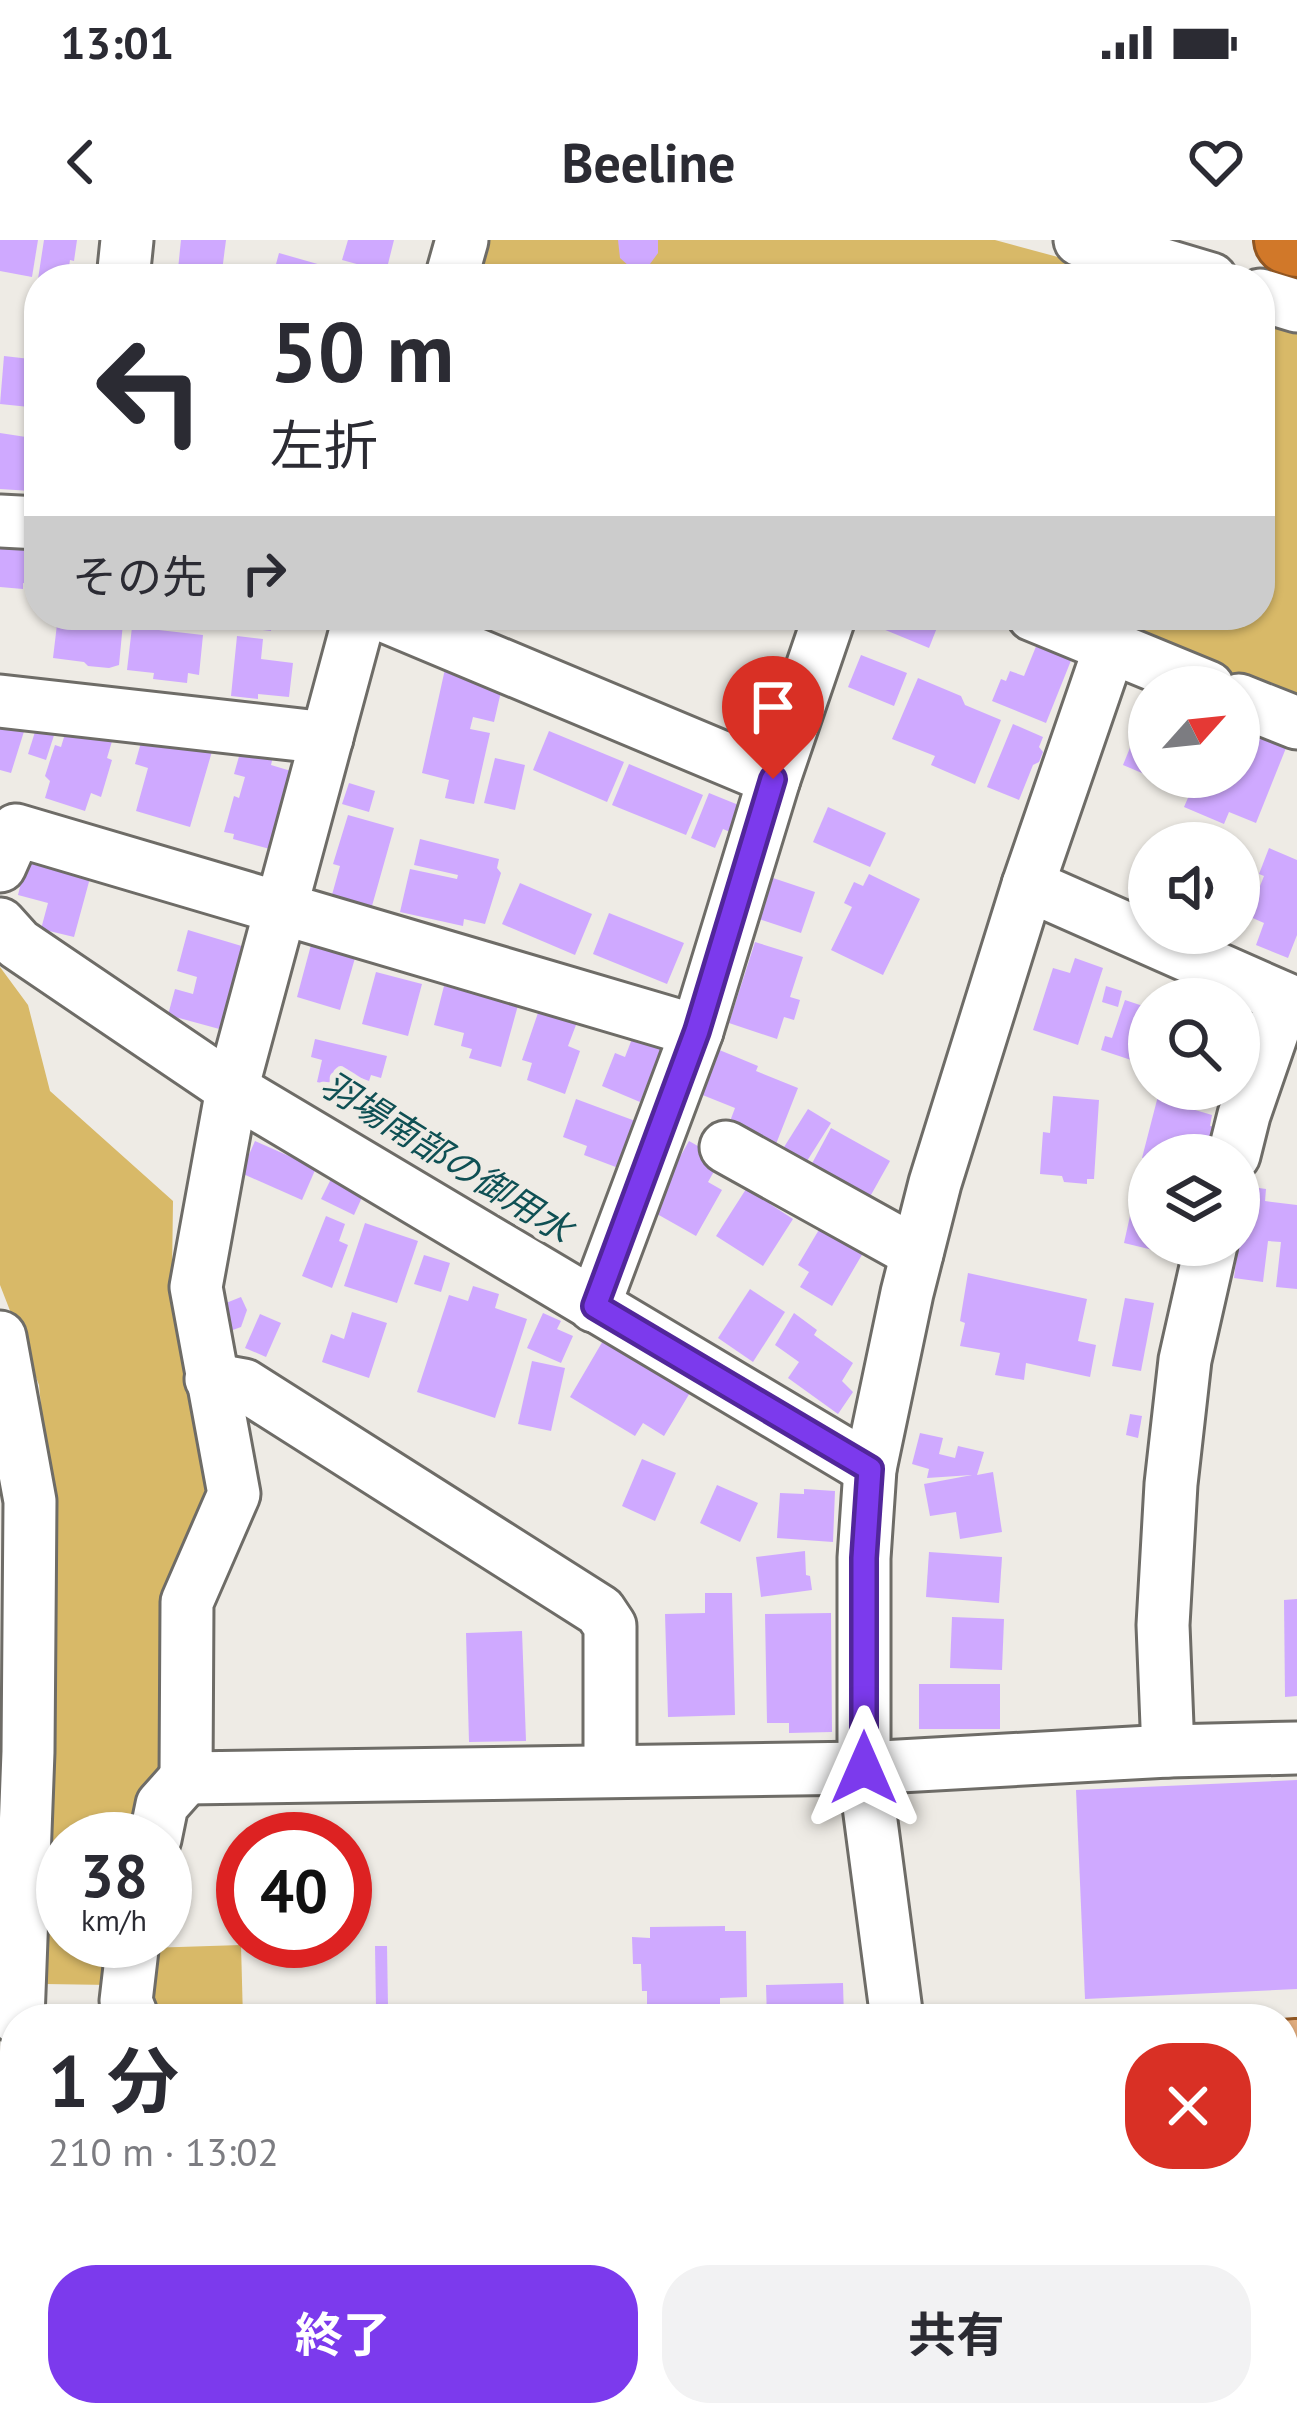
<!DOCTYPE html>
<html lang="ja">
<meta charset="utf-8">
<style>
:root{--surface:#fff;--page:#f2f2f3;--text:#2b2b33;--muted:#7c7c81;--accent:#7c3aed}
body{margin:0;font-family:"PT Sans","Noto Sans JP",sans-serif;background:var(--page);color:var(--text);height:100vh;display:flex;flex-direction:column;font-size:45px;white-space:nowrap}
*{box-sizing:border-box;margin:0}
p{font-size:39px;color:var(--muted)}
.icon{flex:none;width:66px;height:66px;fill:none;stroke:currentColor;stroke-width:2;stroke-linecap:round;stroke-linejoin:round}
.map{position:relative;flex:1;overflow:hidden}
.side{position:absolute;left:0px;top:1764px;width:1299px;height:423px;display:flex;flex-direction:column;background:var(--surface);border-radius:48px 48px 0 0;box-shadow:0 3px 9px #0004}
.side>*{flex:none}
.hud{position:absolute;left:24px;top:24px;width:1251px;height:366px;border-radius:48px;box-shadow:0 3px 9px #0004;background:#fff;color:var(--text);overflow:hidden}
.needle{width:78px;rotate:63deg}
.tools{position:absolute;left:1128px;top:426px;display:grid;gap:24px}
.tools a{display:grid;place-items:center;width:132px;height:132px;border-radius:50%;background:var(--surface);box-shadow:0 3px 9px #0004;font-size:60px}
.speed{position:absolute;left:36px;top:1572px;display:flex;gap:24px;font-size:60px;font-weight:700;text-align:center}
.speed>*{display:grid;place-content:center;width:156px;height:156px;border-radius:50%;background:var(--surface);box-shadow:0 3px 9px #0004;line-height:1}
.speed small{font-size:30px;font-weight:400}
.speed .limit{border:18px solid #d22;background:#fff;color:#111}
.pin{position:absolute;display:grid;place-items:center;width:102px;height:102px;color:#fff;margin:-123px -51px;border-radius:50% 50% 50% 0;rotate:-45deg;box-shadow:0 0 12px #0007}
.pin .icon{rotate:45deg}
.me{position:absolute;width:132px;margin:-66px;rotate:0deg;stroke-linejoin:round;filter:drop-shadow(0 0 9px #0008)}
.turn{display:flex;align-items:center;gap:42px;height:252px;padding:0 48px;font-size:54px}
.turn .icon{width:156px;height:156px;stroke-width:2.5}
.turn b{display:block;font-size:84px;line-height:102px}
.then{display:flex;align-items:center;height:114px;padding:0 48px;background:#0003;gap:24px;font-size:45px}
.round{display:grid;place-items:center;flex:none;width:126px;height:126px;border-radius:48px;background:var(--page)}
.summary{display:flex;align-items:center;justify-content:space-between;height:204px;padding:0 48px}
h1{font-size:72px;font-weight:700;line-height:90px}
.button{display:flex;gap:24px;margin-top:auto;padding:24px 48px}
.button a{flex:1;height:138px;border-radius:48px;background:var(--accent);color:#fff;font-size:48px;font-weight:700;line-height:138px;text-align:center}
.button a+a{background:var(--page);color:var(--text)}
.status{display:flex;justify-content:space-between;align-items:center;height:84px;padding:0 60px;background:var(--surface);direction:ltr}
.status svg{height:33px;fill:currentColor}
header{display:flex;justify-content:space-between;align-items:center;height:156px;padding:0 48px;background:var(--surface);font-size:54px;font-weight:700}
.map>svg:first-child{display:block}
.green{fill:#d8b968}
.building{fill:#cfa9ff}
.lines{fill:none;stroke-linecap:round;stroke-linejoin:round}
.minor-casing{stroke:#6e6c67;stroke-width:57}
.major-casing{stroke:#905622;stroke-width:72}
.highway-casing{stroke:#905622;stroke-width:72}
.minor{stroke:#fff;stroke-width:51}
.major{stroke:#e3ae7f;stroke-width:66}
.highway{stroke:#d17829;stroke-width:66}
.route-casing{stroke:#51269a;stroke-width:30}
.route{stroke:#7c3aed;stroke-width:21}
.labels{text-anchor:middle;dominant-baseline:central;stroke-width:12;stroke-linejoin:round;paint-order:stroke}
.water-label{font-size:36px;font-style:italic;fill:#0f5054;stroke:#eeebe5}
</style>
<div class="status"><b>13:01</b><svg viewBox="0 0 49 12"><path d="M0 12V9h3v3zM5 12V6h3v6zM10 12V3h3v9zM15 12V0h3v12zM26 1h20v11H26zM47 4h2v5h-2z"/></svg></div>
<header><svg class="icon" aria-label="back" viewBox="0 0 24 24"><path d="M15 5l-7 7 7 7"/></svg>Beeline<svg class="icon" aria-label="heart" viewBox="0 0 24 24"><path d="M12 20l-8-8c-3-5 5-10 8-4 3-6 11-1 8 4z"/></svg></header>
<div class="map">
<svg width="1297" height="2185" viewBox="0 0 1297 2185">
<rect width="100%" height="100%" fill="#eeebe5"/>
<!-- green -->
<g class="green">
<path d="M479 0H995L1139 39H468Z"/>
<path d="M1260 72 1297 82V461L1084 375H1260Z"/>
<path d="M0 727 28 765 50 851 173 961 172 1034 207 1251 170 1355 162 1533 139 1599H63V1701H120L111 1745 45 1744 47 1229 39 1145 0 1045Z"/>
<path d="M241 1705 243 1779H156L144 1767 148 1708Z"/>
<path d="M15 1999V2172H107L115 2185H0V2025Z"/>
</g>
<!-- building -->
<g class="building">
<path d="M0 0H38L32 37 0 31Z"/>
<path d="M44 0H77L74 21 70 20 67 39H38Z"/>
<path d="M181 0H226L221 39H177Z"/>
<path d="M348 0H394L386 32 342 20Z"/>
<path d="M618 0H658V13L650 24 637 28 630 27 620 18Z"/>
<path d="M279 13 321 25 316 39H272Z"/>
<path d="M4 116 39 120V168L0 164Z"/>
<path d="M0 193 39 199V257L33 256 31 251 0 249Z"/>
<path d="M0 293 39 297V345L23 343V349L0 347Z"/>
<path d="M220 375H273L271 391 219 385Z"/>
<path d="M307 375H339L337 391 306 388Z"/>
<path d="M529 375H566L561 388Z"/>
<path d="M849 375H942L929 408Z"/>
<path d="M58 376 123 383 119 425 109 428 88 426 84 422 53 418Z"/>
<path d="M132 387 203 395 199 435 188 433 187 443 153 439 154 433 127 430Z"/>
<path d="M237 396 263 399 261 419 293 423 289 457 258 454V459L231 456Z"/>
<path d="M1037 404 1072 418 1046 483 992 461 1001 439 1006 441 1010 431 1024 436Z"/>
<path d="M861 415 907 433 894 466 848 447Z"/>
<path d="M445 429 503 443 494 482 473 477 470 489 490 493 474 564 445 558 449 540 422 533Z"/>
<path d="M918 438 961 456 965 465 1001 480 975 544 931 525 935 516 892 499Z"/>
<path d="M40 476 58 483 46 520 28 514Z"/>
<path d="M0 483 26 485 11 533 0 530Z"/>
<path d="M1140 483 1149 487V536L1123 525Z"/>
<path d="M68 484 113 498 107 518 112 520 101 557 91 553 85 571 45 558 50 541 45 536 55 505 61 507Z"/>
<path d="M1013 484 1043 497 1039 507 1043 512 1039 522 1033 525 1019 560 987 547Z"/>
<path d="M145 488 213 508 190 587 136 571 148 528 135 524Z"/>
<path d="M1253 488 1288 503 1256 583 1229 572 1224 584 1184 567 1197 537H1239V499L1247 503Z"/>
<path d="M549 491 624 522 607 562 533 530Z"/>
<path d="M244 499 275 508 271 525 291 531 270 609 233 599 234 594 224 592 234 556 239 558 245 537 234 534Z"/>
<path d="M495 518 525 525 515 570 484 563Z"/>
<path d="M629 524 703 555 686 595 612 565Z"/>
<path d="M349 543 375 551 369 572 342 564Z"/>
<path d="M709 553 741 566 730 592 723 589 715 608 691 598Z"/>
<path d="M828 567 886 593 870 627 813 602Z"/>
<path d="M348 575 394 588 370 673 330 662 340 626 333 624Z"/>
<path d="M420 599 499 619 497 628 501 633 485 684 464 679 463 686 400 672 410 629 457 639 458 635 414 625Z"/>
<path d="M1269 608 1297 620V695L1288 718 1256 705 1264 683 1248 676 1264 636 1259 634Z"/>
<path d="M29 610 93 627 74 697 41 689 48 663 18 655Z"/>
<path d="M869 634 920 659 883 735 831 710 852 667 844 663 854 642 863 646Z"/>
<path d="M773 638 815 652 801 693 759 679Z"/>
<path d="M520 643 592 674 575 715 502 684Z"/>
<path d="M609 673 684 703 667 744 593 714Z"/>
<path d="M188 690 245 707 223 790 168 775 175 749 193 754 197 737 177 731Z"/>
<path d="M755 702 803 717 790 757 800 760 794 780 784 777 777 799 729 783Z"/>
<path d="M311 705 355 718 340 770 297 757Z"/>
<path d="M1075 718 1103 728 1078 805 1033 790 1053 728 1070 733Z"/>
<path d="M376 732 422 744 408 796 362 784Z"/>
<path d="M466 743 520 758 501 827 469 818 472 809 461 806 464 793 434 785 444 746 464 751Z"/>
<path d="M1106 746 1122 751 1118 767 1102 762Z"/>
<path d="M1125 760 1149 768V826L1101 810 1105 796 1112 798Z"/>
<path d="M541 764 579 777 568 806 580 811 565 854 527 840 532 823 522 820Z"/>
<path d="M635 791 664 803 640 862 602 846 615 813 625 817Z"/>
<path d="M315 799 387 816 381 838 371 835 369 841 361 838 355 861 339 857 341 848 317 842 322 820 311 817Z"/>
<path d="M717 809 758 826 756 831 798 848 776 904 726 892 735 868 695 852Z"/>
<path d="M1053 856 1099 860 1094 939H1087V944L1064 942 1062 936 1040 934 1043 892 1050 893Z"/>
<path d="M1158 856 1187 863 1185 867 1212 875 1210 886 1216 887 1212 901 1206 900 1202 915H1149V919L1142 918Z"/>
<path d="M576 859 638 882 621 929 584 915 587 906 563 897Z"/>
<path d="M808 869 831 883 802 929 779 915Z"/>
<path d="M831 888 890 921 867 962 809 929Z"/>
<path d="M255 901 316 928 302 960 241 933Z"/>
<path d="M689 901 721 919 708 942 722 950 696 996 650 970Z"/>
<path d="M755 935 779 950 770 964 793 979 763 1026 716 996Z"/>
<path d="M332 937 364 953 354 975 321 959Z"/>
<path d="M1245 946 1266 949 1265 961 1297 965V1049L1276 1047 1281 1002 1268 1001 1263 1042 1234 1038Z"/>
<path d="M1134 958 1149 962V1005H1184L1182 1017 1124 1003Z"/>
<path d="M326 976 345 984 339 1001 348 1005 332 1048 302 1036Z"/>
<path d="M365 983 418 1001 397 1063 344 1046Z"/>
<path d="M820 988 863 1013 832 1066 800 1047 809 1032 798 1025Z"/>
<path d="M424 1015 450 1023 441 1052 414 1044Z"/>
<path d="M968 1033 1087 1059 1078 1101 1096 1105 1090 1137 1026 1123 1024 1140 995 1135 1000 1113 960 1106 965 1083 960 1081Z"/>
<path d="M473 1046 499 1054 495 1068 527 1079 495 1178 417 1152 449 1055 468 1061Z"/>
<path d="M750 1049 785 1072 753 1122 718 1098Z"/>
<path d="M241 1057 247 1070 241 1087 230 1091 221 1065Z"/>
<path d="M1125 1058 1154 1063 1141 1131 1112 1126Z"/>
<path d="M352 1072 387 1083 369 1138 322 1122 331 1094 344 1099Z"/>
<path d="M543 1073 561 1081 557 1089 573 1096 561 1123 527 1108Z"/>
<path d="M794 1073 817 1090 814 1095 853 1123 842 1141 853 1152 838 1174 788 1138 799 1122 775 1105Z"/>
<path d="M260 1074 281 1083 266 1117 245 1108Z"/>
<path d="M604 1099 691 1151 664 1196 643 1183 635 1196 570 1157Z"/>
<path d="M532 1121 565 1128 551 1191 518 1184Z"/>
<path d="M1130 1174 1142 1176 1138 1198 1126 1195Z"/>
<path d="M920 1193 943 1198 939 1214 955 1218 958 1206 984 1212 977 1235 993 1232 1002 1292 960 1299 956 1272 930 1276 924 1244 972 1235 927 1238 929 1229 912 1224Z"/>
<path d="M642 1219 676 1233 655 1281 622 1266Z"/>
<path d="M717 1245 758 1263 740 1302 700 1283Z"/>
<path d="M804 1249 835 1251 833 1302 777 1298 780 1253 804 1254Z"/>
<path d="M805 1311 806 1335 810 1336 812 1350 761 1357 756 1317Z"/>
<path d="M929 1312 1002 1317 999 1363 926 1357Z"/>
<path d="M705 1353H732L735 1475 668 1477 665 1374 705 1373Z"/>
<path d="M1297 1359V1456L1285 1457 1284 1360Z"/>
<path d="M831 1373 832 1492 789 1493V1483H767L765 1374Z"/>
<path d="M952 1377 1004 1379 1002 1430 950 1428Z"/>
<path d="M522 1391 526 1501 469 1502 466 1393Z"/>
<rect x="919" y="1444" width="81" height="45"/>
<path d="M1297 1540V1749L1085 1759 1076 1550Z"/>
<path d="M725 1686V1691H746L747 1757 720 1758V1767L694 1768 696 1773 647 1774V1751H642L641 1724H633L632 1697 650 1698V1687Z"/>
<path d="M375 1706H387L388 1767H376Z"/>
<path d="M843 1743 844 1779H767L766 1745Z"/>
<path d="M1284 1924H1297V1996L1284 1997Z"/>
<path d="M415 2172H458V2180L416 2181Z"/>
</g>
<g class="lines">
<defs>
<g id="minor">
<path d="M1080 0 1211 39"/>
<path d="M123 39 127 0"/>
<path d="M451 39 462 0"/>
<path d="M1260 55 1297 66"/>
<path d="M0 281 39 283"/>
<path d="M360 375 232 849 196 1047 234 1254 187 1362 186 1538 864 1528 1168 1511 1297 1508"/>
<path d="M382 375 774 539"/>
<path d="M1033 375 1208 447"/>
<path d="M1239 460 1297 483"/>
<path d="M0 461 327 498"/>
<path d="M0 626 16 590 697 791"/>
<path d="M1028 645 1297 764"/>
<path d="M0 684 18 704 232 849 870 1229"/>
<path d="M726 907 917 1013"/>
<path d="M1234 915 1244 875 1284 759"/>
<path d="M594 1066 697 791 774 539 830 375"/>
<path d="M0 1097 30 1261 28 1512 18 1779"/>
<path d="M211 1139 244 1145 600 1371 610 1386V1531"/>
<path d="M1168 1511 1163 1385 1171 1244 1185 1120 1211 1005"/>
<path d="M155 1599 162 1565 186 1538"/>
<path d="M133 1701 126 1761 133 1779"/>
<path d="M897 1779 864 1528V1318L870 1229 907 1053 935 943 1028 645 1110 407"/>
<path d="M48 2172 51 2185"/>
<path d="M130 2172 141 2185"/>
<path d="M928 2172 930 2185"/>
<path d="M1294 2185H1297"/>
</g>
<g id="major">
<path d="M1284 1814 1297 1813"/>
<path d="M0 1862 15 1861"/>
<path d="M1284 1873 1297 1872"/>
<path d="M0 1909H15"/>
</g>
<path id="highway" d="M1288 0 1297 3"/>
</defs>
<!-- minor casing -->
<use href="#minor" class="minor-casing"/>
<!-- major casing -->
<use href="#major" class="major-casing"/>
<!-- highway casing -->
<use href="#highway" class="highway-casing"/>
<!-- minor -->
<use href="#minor" class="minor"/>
<!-- major -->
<use href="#major" class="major"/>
<!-- highway -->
<use href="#highway" class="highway"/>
</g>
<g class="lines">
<defs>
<path id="route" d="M773 539 697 791 595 1066 870 1229 864 1318V1528"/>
</defs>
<!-- route casing -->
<use href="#route" class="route-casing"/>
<!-- route -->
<use href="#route" class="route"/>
</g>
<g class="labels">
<!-- water labels -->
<g class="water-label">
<text transform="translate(447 916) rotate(32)">羽場南部の御用水</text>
</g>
</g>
</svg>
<div class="tools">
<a><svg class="needle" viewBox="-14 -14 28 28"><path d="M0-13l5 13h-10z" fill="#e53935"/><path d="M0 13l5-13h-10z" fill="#7c7c81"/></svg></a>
<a><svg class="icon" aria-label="sound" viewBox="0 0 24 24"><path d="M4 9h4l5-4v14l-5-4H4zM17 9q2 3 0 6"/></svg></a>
<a><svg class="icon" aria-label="search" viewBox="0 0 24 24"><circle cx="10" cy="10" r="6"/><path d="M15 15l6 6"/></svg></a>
<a><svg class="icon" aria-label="layers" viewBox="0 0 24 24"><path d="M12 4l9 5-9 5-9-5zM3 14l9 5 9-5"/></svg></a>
</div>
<div class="speed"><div>38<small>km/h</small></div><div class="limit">40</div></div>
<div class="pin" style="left:773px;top:539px;background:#d93025"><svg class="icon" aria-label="arrive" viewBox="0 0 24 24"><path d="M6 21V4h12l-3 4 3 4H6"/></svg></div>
<svg class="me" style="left:864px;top:1528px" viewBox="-20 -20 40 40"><path d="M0-17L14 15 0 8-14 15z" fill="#7c3aed" stroke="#fff" stroke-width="4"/></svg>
<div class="hud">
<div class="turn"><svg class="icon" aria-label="left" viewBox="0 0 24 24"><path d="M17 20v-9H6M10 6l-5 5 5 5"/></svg><div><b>50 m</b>左折</div></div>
<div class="then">その先<svg class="icon" aria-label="right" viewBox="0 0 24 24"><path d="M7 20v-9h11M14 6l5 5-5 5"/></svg></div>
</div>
<section class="side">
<div class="summary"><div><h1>1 分</h1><p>210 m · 13:02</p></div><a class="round" style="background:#d93025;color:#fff"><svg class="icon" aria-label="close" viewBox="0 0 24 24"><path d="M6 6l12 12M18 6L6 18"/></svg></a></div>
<div class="button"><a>終了</a><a>共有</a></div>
</section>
</div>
